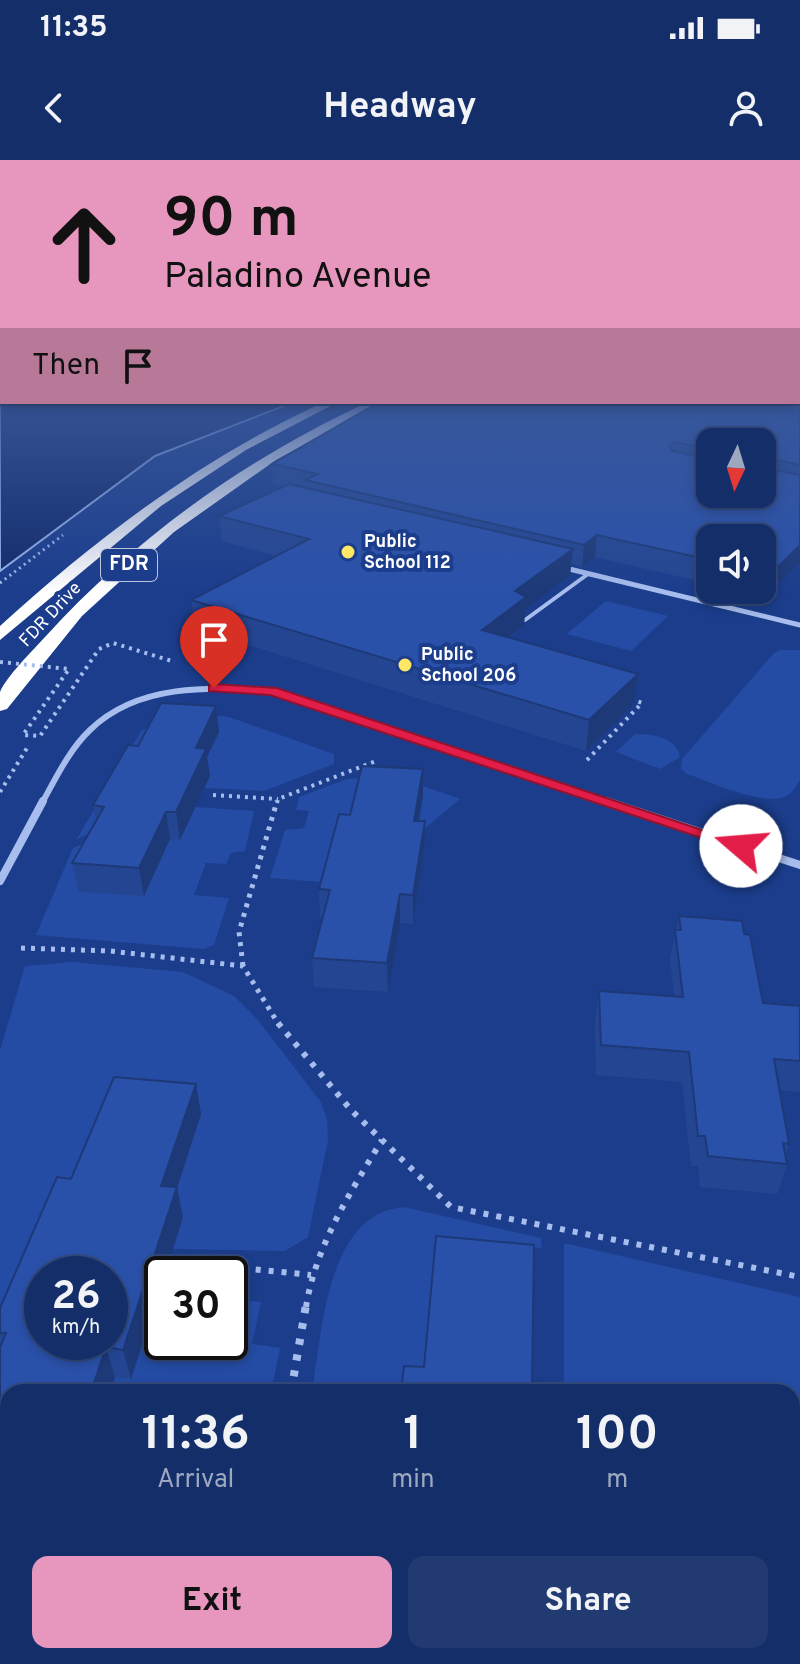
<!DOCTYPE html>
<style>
:root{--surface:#142e69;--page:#213a71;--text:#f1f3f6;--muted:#9da8c0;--line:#334a7d;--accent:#e797bd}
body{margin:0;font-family:Overpass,sans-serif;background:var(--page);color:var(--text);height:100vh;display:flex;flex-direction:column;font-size:30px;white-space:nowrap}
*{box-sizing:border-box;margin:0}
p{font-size:26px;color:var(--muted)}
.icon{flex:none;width:44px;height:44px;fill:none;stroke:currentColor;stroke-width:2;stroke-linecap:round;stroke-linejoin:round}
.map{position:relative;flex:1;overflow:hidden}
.panel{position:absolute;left:0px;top:1224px;width:800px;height:280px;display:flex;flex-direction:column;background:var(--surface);border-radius:24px 24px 0 0;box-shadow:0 4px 12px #0003,0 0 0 2px var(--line)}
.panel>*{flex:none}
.top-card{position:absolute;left:0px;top:0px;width:800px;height:244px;box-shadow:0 4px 12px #0003,0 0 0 2px var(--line);background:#e797bd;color:#111;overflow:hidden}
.needle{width:52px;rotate:184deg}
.buttons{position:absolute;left:696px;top:268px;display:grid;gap:16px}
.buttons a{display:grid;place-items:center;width:80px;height:80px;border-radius:16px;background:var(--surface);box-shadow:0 4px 12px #0003,0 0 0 2px var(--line);font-size:40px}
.speed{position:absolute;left:24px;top:1096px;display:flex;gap:16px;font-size:40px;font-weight:700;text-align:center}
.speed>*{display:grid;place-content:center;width:104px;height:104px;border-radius:50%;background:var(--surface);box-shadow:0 4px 12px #0003,0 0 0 2px var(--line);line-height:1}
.speed small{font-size:20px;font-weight:400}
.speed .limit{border:4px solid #111;border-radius:12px;background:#fff;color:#111}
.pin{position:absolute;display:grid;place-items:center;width:68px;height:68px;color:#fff;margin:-82px -34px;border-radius:50% 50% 50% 0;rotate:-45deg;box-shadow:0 0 8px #0007}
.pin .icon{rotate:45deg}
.me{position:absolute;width:88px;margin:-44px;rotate:288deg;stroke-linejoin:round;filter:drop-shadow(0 0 6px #0008)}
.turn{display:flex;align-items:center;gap:28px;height:168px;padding:0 32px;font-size:36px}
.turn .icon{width:104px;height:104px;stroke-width:2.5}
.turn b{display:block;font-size:56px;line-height:68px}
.then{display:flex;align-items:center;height:76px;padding:0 32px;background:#0003;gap:16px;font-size:30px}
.eta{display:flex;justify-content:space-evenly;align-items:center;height:136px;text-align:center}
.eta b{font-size:48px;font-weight:700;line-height:56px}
.primary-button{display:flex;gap:16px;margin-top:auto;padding:16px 32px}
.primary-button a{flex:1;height:92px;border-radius:16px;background:var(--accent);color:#111;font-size:32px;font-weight:700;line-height:92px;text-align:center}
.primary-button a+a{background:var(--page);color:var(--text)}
.status{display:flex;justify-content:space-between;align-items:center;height:56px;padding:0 40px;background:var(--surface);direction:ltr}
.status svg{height:22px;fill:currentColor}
header{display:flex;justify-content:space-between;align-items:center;height:104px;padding:0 32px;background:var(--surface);font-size:36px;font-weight:700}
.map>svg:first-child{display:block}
.green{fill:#244ca5}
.water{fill:#122b6a;stroke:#9ab6ef;stroke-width:2}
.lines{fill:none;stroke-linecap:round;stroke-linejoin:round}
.path-far4{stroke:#a7bded;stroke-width:3;stroke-dasharray:2 4;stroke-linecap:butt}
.path-far3{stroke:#a7bded;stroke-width:4;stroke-dasharray:3 5;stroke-linecap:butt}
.path-far2{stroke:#a7bded;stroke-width:5;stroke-dasharray:4 6;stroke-linecap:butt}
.path-far1{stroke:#a7bded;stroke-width:6;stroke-dasharray:5 8;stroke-linecap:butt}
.path{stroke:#a7bded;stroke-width:8;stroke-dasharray:6 10;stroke-linecap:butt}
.service{stroke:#a7bded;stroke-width:4}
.minor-far2{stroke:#a7bded;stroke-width:5}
.minor-far1{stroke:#a7bded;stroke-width:6}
.minor{stroke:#a7bded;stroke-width:8}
.motorway{fill:#fff;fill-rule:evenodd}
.path-bridge{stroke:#a7bded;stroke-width:4;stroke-dasharray:3 5;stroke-linecap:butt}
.wall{fill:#244692;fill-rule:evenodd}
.shaded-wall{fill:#1d3977}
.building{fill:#2a51aa;stroke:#1d3977;stroke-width:2;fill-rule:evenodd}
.route{fill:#e11d48;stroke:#92132f;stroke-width:2}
.poi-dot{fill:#fee764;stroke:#1b3d8c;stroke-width:3}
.labels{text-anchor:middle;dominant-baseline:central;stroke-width:8;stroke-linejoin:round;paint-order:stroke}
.far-poi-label{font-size:18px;font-weight:bold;fill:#fff;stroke:#1b3d8c;text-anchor:start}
.far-street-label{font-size:18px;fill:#fff;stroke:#1b3d8c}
.shield{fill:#1b3d8c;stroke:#bbc5dc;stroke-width:2}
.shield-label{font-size:20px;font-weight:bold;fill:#fff}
</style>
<div class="status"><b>11:35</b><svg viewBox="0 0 49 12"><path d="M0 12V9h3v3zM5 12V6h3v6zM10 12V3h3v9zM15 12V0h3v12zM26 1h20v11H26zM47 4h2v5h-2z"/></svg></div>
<header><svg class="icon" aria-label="back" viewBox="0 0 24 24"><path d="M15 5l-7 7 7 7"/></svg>Headway<svg class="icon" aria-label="person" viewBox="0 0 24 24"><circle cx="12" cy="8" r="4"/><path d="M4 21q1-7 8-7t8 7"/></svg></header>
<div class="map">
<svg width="800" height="1504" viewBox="0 0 800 1504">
<rect width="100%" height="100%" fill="#1b3d8c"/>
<!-- green -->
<g class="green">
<path d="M606 441 668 456 631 491 567 474Z"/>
<path d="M780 490H800V620C797 625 793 632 788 635 768 649 708 621 687 614L681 609 682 599 774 493Z"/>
<path d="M201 554 229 557 334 594V604L264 631 204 628 97 662 91 672 76 680 141 571 171 556Z"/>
<path d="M635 574C653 574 676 577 680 597L660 609 616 592Z"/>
<path d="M395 616 460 639 423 670 321 722 270 718 285 670 304 668 309 651 296 650 299 637 347 619Z"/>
<path d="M195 647 254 651 245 691 231 693 226 704 206 703 194 735 229 738 214 785 204 789 36 775 73 688 103 674 170 679Z"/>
<path d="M72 802 183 812 234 836 257 859 321 942 327 960 328 980 308 1077 285 1091 173 1089 182 1058 121 947 0 1167V890L25 806Z"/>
<path d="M404 1047 541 1078 542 1088 483 1086 423 1232H312C322 1173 326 1053 404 1047Z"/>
<path d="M564 1083 800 1137V1382L792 1396V1232H564Z"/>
<path d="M159 1133H162V1182H230V1139L261 1142 252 1184 280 1188 271 1232H110L115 1217 131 1218Z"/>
<path d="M0 1366 8 1367V1496H238L236 1504H0Z"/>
<path d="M301 1496H395L394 1504H302Z"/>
<path d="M521 1496H740L736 1504H520Z"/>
</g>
<!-- water -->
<path class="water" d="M0 221 2 242H294L155 296 0 411Z"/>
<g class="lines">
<!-- path-far4 -->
<path class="path-far4" d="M0 423 63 375"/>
<!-- path-far3 -->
<g class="path-far3">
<path d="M99 489 113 483 175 502"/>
<path d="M587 600 642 543 631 539"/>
<path d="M0 632 27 588"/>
<path d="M213 635 278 639"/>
<path d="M277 643 278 639 376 601"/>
</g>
<!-- path-far2 -->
<g class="path-far2">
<path d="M21 788 110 791 243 806 279 865"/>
<path d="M243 806 239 772 277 641"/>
</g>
<!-- path-far1 -->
<g class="path-far1">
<path d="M278 863 351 950 451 1047 800 1117"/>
<path d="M191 1103 311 1115"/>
<path d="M306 1147C316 1085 350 1033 382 980"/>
</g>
<!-- path -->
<g class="path">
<path d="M291 1232 306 1145"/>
<path d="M792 1463 800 1450"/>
<path d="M262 1496 263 1504"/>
<path d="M769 1504 772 1496"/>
</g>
<!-- service -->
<path class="service" d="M525 460 588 414"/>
<!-- minor-far2 -->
<path class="minor-far2" d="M561 407 800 465"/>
<!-- minor-far1 -->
<path class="minor-far1" d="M42 643C56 618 69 590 90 570 138 523 210 527 272 531L612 643"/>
<!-- minor -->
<g class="minor">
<path d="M606 641 800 705"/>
<path d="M0 721 43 641"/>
</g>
<!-- motorway -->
<g class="motorway">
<path d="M324 242H338L246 290 161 346 0 480V466C99 376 202 298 324 242Z"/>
<path d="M368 242H382L276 300 174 372 82 456 7 549 0 551C0 546 0 537 0 532 6 517 34 489 46 476 137 376 246 299 368 242Z"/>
</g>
<!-- path-bridge -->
<path class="path-bridge" d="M0 502 69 509 23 575 40 576 99 489"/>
</g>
<!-- wall -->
<g class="wall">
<path d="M800 221V402L766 437 736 430H762V378H710V424L595 397 582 407 571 404 570 415 525 450 524 465 508 478 638 514 634 544 586 591 194 468 191 440 276 396 222 381 219 356 284 326 273 324 272 304ZM710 282 762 334H710Z"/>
<path d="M216 546 219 572 207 597 210 616 180 680 170 679 144 736 79 732 72 703 96 661 93 645 138 586Z"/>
<path d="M423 636 419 661 424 689 413 764 400 763 388 832 314 827 312 798 323 758H320L319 729Z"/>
<path d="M679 756 744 774 763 843 800 846V932L779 930 789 984 786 995 787 1004 777 1034 700 1027 698 1006H691L682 922 596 915 595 860 599 831 674 836 670 799Z"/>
<path d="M196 924 201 954 177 1028 183 1057 131 1219 115 1217 110 1232H8V1367L0 1366V1148L71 1019Z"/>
</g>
<!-- shaded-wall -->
<g class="shaded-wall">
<path d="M597 375 595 397 582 407 584 385Z"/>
<path d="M800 385V402L766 437 771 414Z"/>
<path d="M573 389 570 415 525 450 524 465 480 499 482 470 515 431Z"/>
<path d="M638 514 634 544 586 591 589 560Z"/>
<path d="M216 546 219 572 207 597 210 616 180 680 176 652 196 588Z"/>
<path d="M423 609V636L414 688V661Z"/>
<path d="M166 652 170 679 144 736 139 708Z"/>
<path d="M425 661 424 689 413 764V735Z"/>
<path d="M400 734V763L388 832 387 803Z"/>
<path d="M196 924 201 954 177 1028 183 1057 165 1114H162V1122L131 1219 123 1190 161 1026Z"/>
<path d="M106 1187 115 1217 110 1232H91Z"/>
</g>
<!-- building -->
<g class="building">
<path d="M798 221H800V305L767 298 762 301V282H710V289L675 282 669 286 673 291 710 299V334H762V303L764 308 800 315V385L771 414 762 412V378H710V400L597 375 584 385 305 320 318 314 272 304 369 248 384 242H798Z"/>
<path d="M289 324 573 389 515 431 526 437 482 470 638 514 589 560 191 440 309 379 219 356Z"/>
<path d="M161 543 216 546 196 588 206 589 176 652H166L139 708 72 703 104 647 93 645 128 585 138 586Z"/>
<path d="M362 606 423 609 414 661H425L413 735 400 734 387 803 312 798 330 730 319 729 339 654 350 655Z"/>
<path d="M679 756 742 761 744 774 750 775 763 843 800 846V901L774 899 789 984 783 983 787 1004 708 996 705 976H698L689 892 601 885 599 831 683 837 675 770H681Z"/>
<path d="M114 917 196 924 161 1026 177 1027 123 1190 106 1187 91 1232H8V1341L0 1340V1188L6 1173H0V1148L57 1017 71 1019ZM42 1114H110V1182H42Z"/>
<path d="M436 1076 534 1085 532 1222 548 1223V1232H401L404 1206 424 1207Z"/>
<path d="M392 1496H524V1504H391Z"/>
</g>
<!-- sky -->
<linearGradient id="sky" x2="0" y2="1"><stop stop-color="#0f224d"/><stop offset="0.51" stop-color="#395799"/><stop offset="1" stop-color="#395799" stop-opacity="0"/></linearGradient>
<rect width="800" height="432" fill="url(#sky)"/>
<!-- route -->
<path class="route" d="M214 524 277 528 750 686 747 689H735L270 535 209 531V525Z"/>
<!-- markers -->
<g class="poi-dot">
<circle cx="348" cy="392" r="8"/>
<circle cx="405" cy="505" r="8"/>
</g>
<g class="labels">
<!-- far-poi labels -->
<g class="far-poi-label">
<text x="364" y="382">Public<tspan x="364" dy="21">School 112</tspan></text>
<text x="421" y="495">Public<tspan x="421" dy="21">School 206</tspan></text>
</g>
<!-- far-street labels -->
<g class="far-street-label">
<text transform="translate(51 455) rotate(-47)">FDR Drive</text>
</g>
<!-- shield labels -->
<rect class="shield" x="101" y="389" width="56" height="32" rx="6"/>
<g class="shield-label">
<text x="129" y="405">FDR</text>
</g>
</g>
</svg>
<div class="buttons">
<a><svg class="needle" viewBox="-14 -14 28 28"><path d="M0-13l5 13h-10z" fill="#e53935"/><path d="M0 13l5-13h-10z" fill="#9da8c0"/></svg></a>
<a><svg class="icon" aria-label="sound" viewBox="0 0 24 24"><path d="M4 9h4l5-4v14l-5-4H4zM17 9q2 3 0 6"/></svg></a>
</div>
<div class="speed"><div>26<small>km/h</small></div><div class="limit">30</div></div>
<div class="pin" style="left:214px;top:528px;background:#d93025"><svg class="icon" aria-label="arrive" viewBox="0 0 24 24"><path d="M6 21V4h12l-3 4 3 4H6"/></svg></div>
<svg class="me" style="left:741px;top:686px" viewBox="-20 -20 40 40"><circle r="19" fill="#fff"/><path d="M0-13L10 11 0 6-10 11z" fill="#e11d48"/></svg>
<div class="top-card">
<div class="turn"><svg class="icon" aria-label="ahead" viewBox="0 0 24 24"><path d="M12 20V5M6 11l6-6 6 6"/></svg><div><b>90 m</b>Paladino Avenue</div></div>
<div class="then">Then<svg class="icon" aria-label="arrive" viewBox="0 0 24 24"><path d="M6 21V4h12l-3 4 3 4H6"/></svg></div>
</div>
<section class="panel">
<div class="eta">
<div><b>11:36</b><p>Arrival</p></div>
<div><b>1</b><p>min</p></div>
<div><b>100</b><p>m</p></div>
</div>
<div class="primary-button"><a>Exit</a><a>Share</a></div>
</section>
</div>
